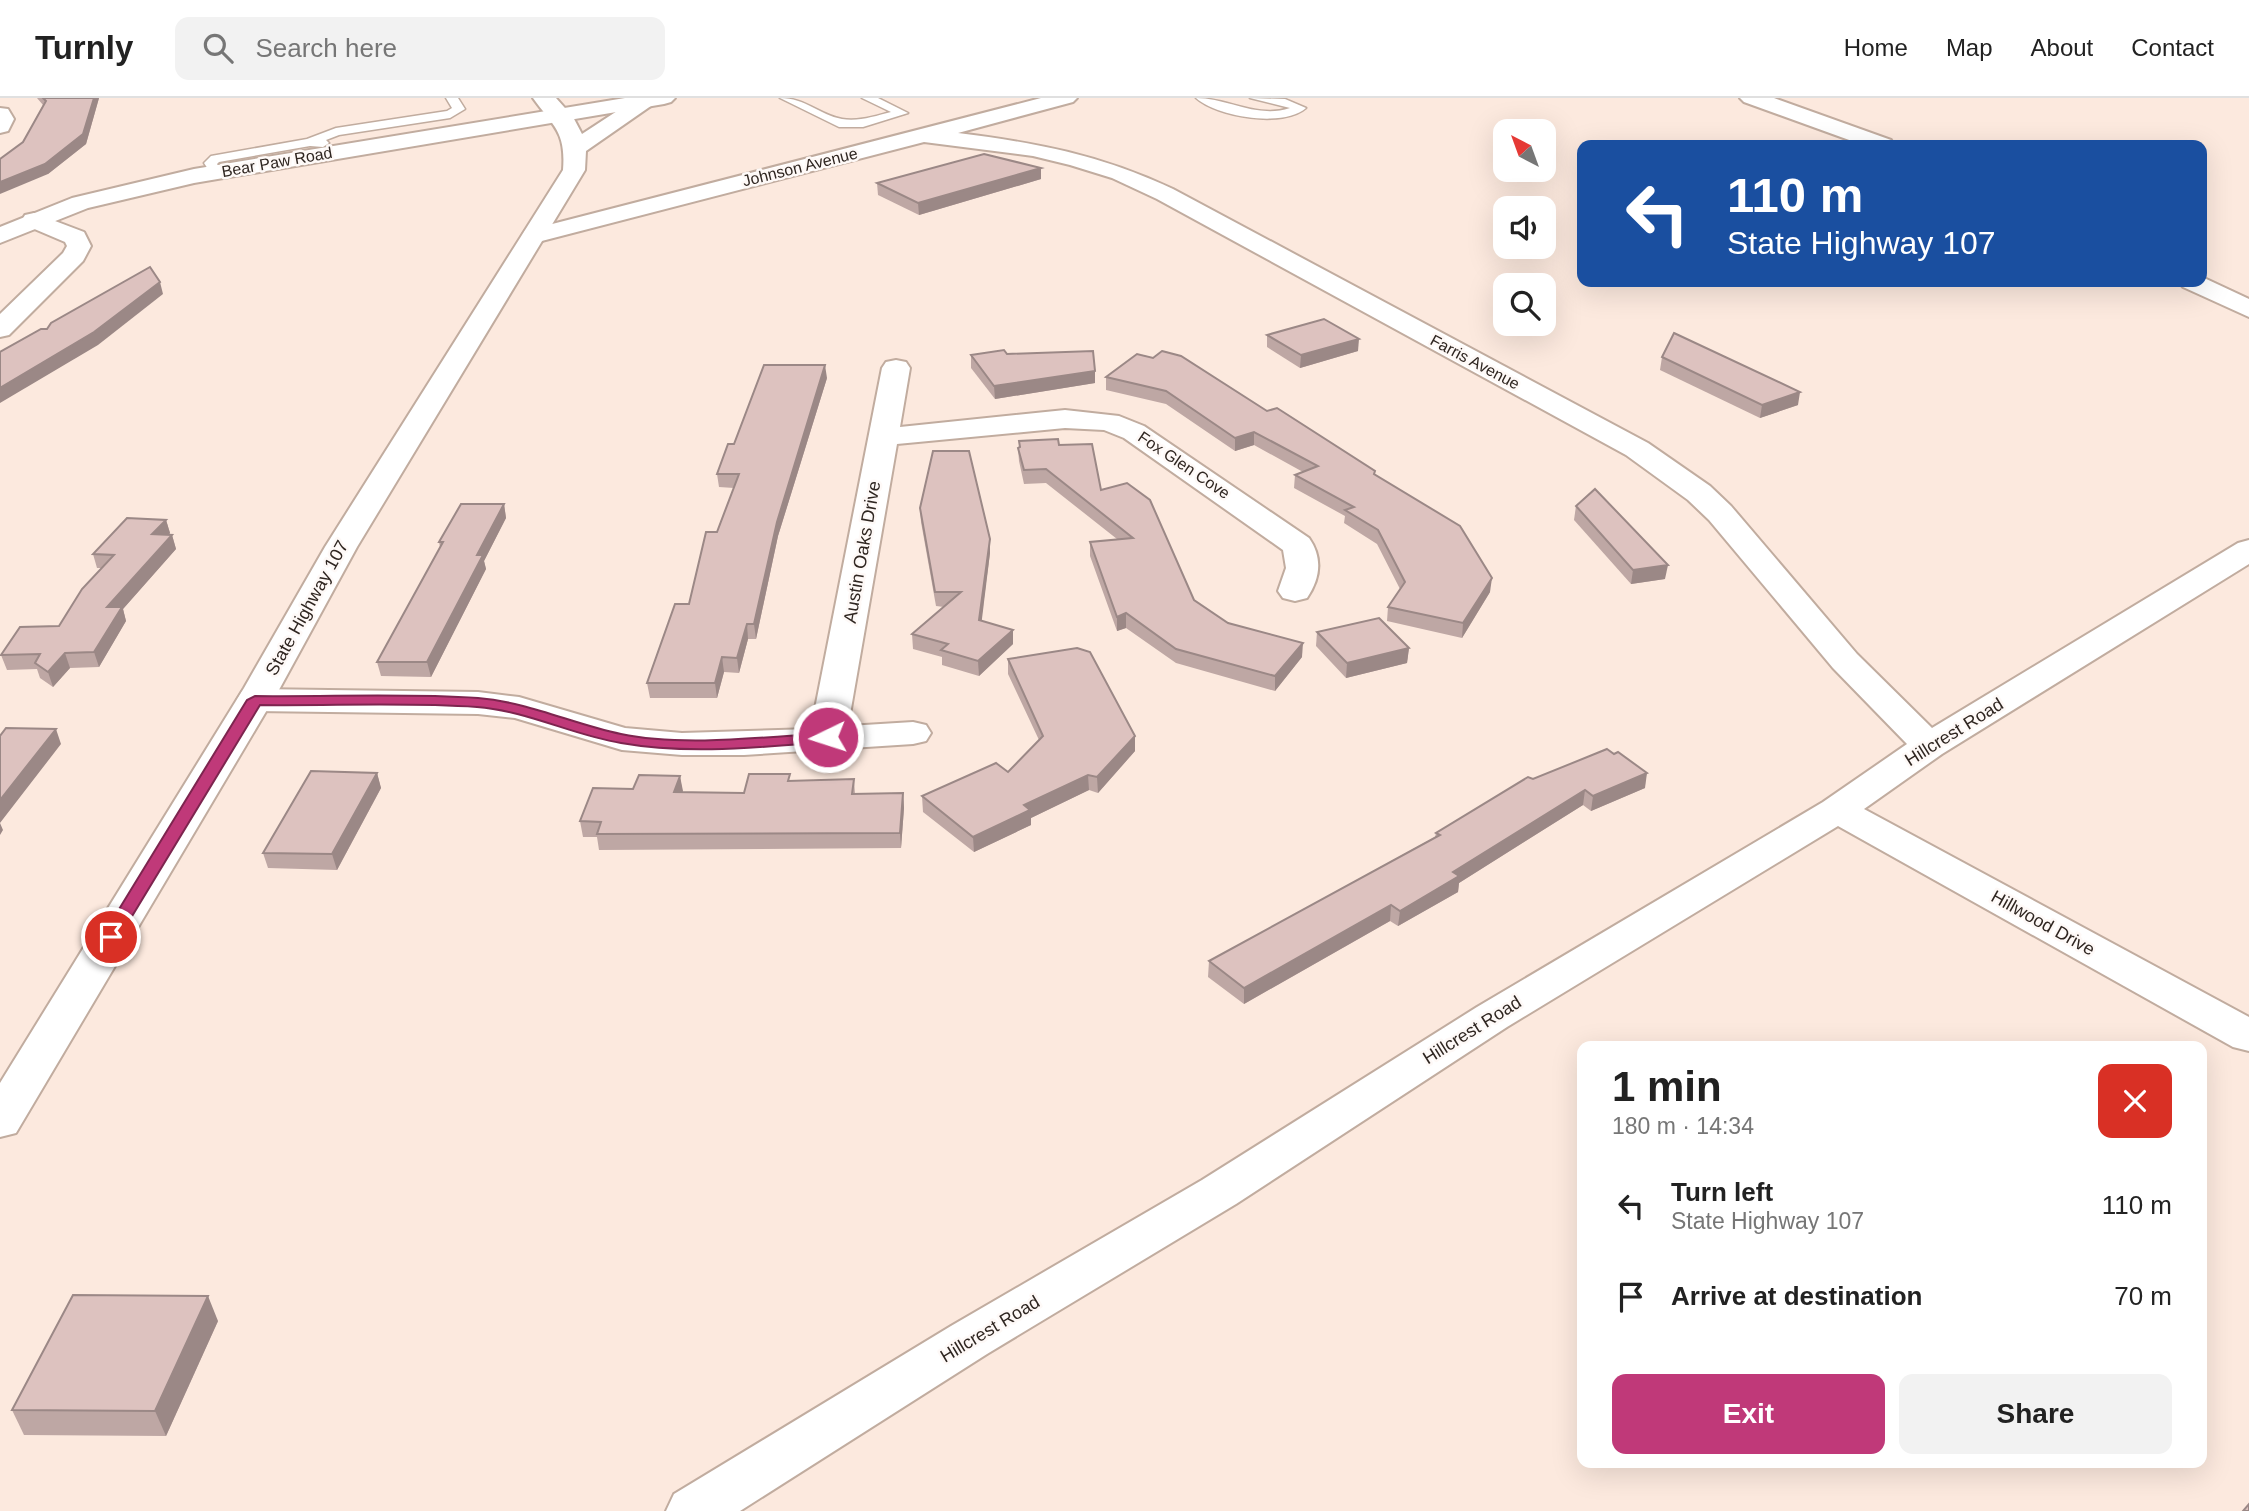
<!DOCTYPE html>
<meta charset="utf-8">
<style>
:root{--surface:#fff;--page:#f2f2f2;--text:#222;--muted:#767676;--line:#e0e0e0;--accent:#c03979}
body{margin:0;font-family:Helvetica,sans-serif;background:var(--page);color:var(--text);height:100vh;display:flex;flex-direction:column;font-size:26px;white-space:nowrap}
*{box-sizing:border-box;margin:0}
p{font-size:23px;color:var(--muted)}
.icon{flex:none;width:38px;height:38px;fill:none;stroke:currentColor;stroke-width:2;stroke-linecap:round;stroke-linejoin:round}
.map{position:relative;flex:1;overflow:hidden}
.drawer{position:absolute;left:1577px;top:943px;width:630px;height:427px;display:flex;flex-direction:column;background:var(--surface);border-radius:14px;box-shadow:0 7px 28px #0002}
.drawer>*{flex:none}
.banner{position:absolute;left:1577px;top:42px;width:630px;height:147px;border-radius:14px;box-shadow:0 7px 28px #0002;background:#1a4fa0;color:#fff;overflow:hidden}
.needle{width:46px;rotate:319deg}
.buttons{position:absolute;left:1493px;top:21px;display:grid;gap:14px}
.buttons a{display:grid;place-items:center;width:63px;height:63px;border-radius:14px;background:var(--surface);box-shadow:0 7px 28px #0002;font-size:35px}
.pin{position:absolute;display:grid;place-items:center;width:60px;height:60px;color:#fff;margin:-30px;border:4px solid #fff;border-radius:50%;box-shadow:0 2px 7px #0007}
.me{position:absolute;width:77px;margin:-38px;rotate:266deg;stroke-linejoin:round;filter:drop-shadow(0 0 5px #0008)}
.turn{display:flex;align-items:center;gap:24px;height:147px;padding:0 35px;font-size:32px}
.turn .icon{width:91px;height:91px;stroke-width:2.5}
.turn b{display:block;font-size:49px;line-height:60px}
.round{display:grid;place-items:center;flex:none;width:74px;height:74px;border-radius:14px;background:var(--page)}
.summary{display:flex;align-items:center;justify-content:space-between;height:119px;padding:0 35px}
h1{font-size:42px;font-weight:700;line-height:52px}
.cta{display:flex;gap:14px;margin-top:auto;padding:14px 35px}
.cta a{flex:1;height:80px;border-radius:14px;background:var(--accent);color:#fff;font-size:28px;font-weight:700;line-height:80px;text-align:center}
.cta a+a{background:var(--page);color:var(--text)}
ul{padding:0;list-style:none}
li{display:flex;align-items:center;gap:21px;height:91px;padding:0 35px}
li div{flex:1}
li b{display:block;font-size:26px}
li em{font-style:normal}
header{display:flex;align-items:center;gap:42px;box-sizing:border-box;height:98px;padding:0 35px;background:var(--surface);border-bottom:2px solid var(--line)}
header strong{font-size:33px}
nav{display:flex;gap:38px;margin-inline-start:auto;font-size:24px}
.search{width:490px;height:63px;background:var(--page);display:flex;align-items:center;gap:18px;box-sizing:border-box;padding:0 24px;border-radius:14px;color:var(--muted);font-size:26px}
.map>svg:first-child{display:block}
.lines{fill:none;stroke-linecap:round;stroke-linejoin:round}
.service-casing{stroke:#c1ac9f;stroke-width:3}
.minor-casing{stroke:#c1ac9f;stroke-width:4}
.tertiary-casing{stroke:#c1ac9f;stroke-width:4}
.primary-casing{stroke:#c1ac9f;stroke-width:4}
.service{fill:#fff;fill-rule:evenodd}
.minor{fill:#fff;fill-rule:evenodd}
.tertiary{fill:#fff;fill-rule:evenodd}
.primary{fill:#fff;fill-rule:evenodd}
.wall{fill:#bea7a4}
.shaded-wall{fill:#9b8886}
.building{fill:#ddc2bf;stroke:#9b8886;stroke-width:2}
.route{fill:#c03979;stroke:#7d254f;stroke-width:2}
.labels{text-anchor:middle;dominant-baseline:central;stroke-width:5;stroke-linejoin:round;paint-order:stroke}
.far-street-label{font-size:16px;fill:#2f2621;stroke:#fef9f7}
.street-label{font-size:18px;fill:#2f2621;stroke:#fef9f7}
</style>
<header>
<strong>Turnly</strong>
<div class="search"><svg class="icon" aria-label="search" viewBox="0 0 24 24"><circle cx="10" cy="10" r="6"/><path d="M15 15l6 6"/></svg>Search here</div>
<nav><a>Home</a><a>Map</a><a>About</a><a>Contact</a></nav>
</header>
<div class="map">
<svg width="2249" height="1413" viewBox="0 0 2249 1413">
<rect width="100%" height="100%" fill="#fce9de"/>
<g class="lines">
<defs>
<g id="service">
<path d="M446 0H458L465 11 450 20 339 37 326 42 329 45 323 49 310 48 219 64 217 66 222 74 216 78 212 77 204 65 211 58 307 41 336 30 447 13 452 10Z"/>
<path d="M780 0C806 0 819 17 842 21 858 24 875 18 891 14L862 0H878L908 15 863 29H839Z"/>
<path d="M1196 0C1228 0 1257 21 1290 10L1250 0 1285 1 1306 10C1284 30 1217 19 1196 0Z"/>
</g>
<g id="minor">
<path d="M1041 0H1077L1073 4 958 35C1038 45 1100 57 1173 91L1648 345 1710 388 1731 408 1857 556 1932 630 2238 445 2249 442V466L1942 656 1864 711 2249 919V953L2233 949 1838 728 1507 929 1236 1106 987 1256 740 1413H666L674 1396 951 1228 1202 1082 1477 909 1823 704 1907 646 1833 570 1709 422 1688 402 1626 357 1157 101 1112 80 1070 67 1033 58 924 44 534 145 525 143 522 138 525 133Z"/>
<path d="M1740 0H1774L1891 42 1894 47H1863L1744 4Z"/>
<path d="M0 10 8 11 14 21 8 33 0 35Z"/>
<path d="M34 115 84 134 91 148 83 163 9 237 0 239V216L63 155 67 148 65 144 25 127 22 122 25 117Z"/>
<path d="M2202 179 2249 201V219L2183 189 2179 184H2202Z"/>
<path d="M896 262 906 264 910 270 900 329 1065 312 1119 318 1144 328 1309 440C1323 460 1320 481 1307 500L1295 503 1283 500 1278 493 1286 470 1283 452 1124 340 1104 332 1065 330 897 346 848 628 913 624 926 627 931 635 926 643 913 646 744 657H682L622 652 515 620 478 616 255 613 242 610 237 602 242 594 255 591 478 594 519 599 625 630 682 635 811 631 882 270 886 264Z"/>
</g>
<path id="tertiary" d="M625 0H675L671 4 664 6 194 85 88 110 0 145V129L72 100 194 71Z"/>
<path id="primary" d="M533 0H556L573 19 582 36 637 0H656L658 3 586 53 585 72 357 449 280 590 16 1035 0 1039V985L244 590 325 449 563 72C566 33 553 28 533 0Z"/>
</defs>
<!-- service casing -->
<use href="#service" class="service-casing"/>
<!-- minor casing -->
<use href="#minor" class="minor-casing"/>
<!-- tertiary casing -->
<use href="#tertiary" class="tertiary-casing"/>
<!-- primary casing -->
<use href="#primary" class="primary-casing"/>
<!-- service -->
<use href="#service" class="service"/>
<!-- minor -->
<use href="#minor" class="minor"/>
<!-- tertiary -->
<use href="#tertiary" class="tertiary"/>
<!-- primary -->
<use href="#primary" class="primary"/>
</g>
<!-- wall -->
<g class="wall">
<path d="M37 0H99L86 46 48 76 23 44 43 7Z"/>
<path d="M1041 70V81L919 117 878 97 877 85Z"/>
<path d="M1267 237 1358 253 1300 270 1267 249Z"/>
<path d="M1007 256 1095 273V285L995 301 971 270V257Z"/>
<path d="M1662 259 1798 307 1760 320 1660 272Z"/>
<path d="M1106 279 1267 313 1375 373V377L1490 494 1462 540 1387 523 1388 509 1400 491 1377 446 1344 425 1345 418 1294 390 1295 377 1303 374 1254 347 1235 353 1166 306 1106 292Z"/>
<path d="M827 280 778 438 756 541H748L739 575 724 574 717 600H650L647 585 689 506 734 390 719 389 717 376 734 346Z"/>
<path d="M1019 343 1059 347 1101 392 1194 502 1228 525 1302 559 1275 593 1176 565 1126 530 1117 533 1090 458V444L1117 441 1046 385 1024 386 1019 363 1018 350 1020 349Z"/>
<path d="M504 406 506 420 484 463 486 471 431 579 381 578 377 564 440 449 439 444Z"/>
<path d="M1576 408 1665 481 1631 486 1574 422Z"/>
<path d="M920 410 990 455 981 523 1013 532V546L979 578 942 567V559L913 551 912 536 944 509 936 508 921 424Z"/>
<path d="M166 422 170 435 169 437H172L176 451 123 511 126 523 99 569 70 570 53 589 40 580 37 571 7 572 1 557 59 528 102 470H97L93 456Z"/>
<path d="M1317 534 1409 550 1407 565 1346 580 1316 548Z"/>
<path d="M1008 561 1135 653 1098 695 1089 692 1031 720V727L974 754 923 714 922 698 1008 674 1039 642 1008 576Z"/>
<path d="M377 675 381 690 337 772 268 770 263 755Z"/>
<path d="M680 678 682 694 744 695 790 683 854 681 855 696 903 695 904 710 901 750 599 752 597 739H583L580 723 633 691Z"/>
<path d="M1533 681 1645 690 1591 713 1583 707 1459 785 1458 794 1398 828 1390 823 1244 906 1208 879 1209 863 1435 739 1436 735Z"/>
<path d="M218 1223 166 1338 24 1337 12 1312Z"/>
</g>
<!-- shaded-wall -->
<g class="shaded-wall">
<path d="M94 0H99L86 46 48 76 0 96V84Z"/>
<path d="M1041 70V81L919 117 918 105Z"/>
<path d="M160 184 163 196 98 247 0 305V290Z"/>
<path d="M1359 241 1358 253 1300 270 1301 257Z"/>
<path d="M825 267 827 280 778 438 756 541 754 526 777 424Z"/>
<path d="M1095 273V285L995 301 994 288Z"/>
<path d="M1800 294 1798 307 1760 320 1762 307Z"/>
<path d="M1254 334V347L1235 353V340Z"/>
<path d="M504 406 506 420 484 463 486 471 431 579 427 564 477 457Z"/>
<path d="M166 422 170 435 157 450 152 436Z"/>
<path d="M172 437 176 451 123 511 126 523 99 569 94 554 107 509Z"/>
<path d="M990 441V455L980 537 979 522Z"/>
<path d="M1668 467 1665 481 1631 486 1633 472Z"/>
<path d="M1492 480 1490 494 1462 540 1463 525Z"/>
<path d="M1126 515V530L1117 533V519Z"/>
<path d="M747 526 748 541 739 575 737 560Z"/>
<path d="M1013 532V546L979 578 978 563Z"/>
<path d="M1303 545 1302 559 1275 593V578Z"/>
<path d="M1409 550 1407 565 1346 580 1347 565Z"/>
<path d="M65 555 70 570 53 589 48 574Z"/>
<path d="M722 559 724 574 717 600 715 585Z"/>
<path d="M56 631 61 646 0 725 3 732 0 737V702Z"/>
<path d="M1135 638V653L1098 695 1097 679Z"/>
<path d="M377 675 381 690 337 772 332 756Z"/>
<path d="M1647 675 1645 690 1591 713 1593 698Z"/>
<path d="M1088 677 1089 692 1031 720V727L974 754 973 739 1024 707Z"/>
<path d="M680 678 683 693 677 710 674 694Z"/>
<path d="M1585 692 1583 707 1459 785 1458 794 1398 828 1400 813 1453 774Z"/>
<path d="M903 695 904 710 901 750 900 735Z"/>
<path d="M1391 807 1390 823 1244 906V890Z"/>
<path d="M208 1198 218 1223 166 1338 155 1313Z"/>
</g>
<!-- building -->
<g class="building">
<path d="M43 0H94L83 36 45 66 0 84V61L23 44 46 3Z"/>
<path d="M984 56 1041 70 918 105 877 85Z"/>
<path d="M150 169 160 184 94 234 0 290V254L41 231H47L51 225Z"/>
<path d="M1324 221 1359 241 1301 257 1267 237Z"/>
<path d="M1674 235 1800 294 1762 307 1662 259Z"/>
<path d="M1004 252 1007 256 1093 253 1095 273 994 288 971 257Z"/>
<path d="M1162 253 1181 258 1267 313 1277 310 1375 373 1374 376 1460 428 1492 480 1463 525 1388 509 1405 484 1378 432 1345 412 1354 409 1295 377 1318 368 1254 334 1235 340 1166 293 1106 279 1137 256 1153 260Z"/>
<path d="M764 267H825L777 424 754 526H747L737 560 722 559 715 585H647L675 506H689L706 434H717L739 376H717L728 346H734Z"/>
<path d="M1058 341 1059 347 1092 346 1101 392 1127 385 1150 402 1194 502 1228 525 1303 545 1275 578 1176 551 1126 515 1117 519 1090 444 1133 440 1046 371 1024 372 1018 350 1020 349 1019 343Z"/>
<path d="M933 353H969L990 441 979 522 1013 532 978 563 941 552 948 546 912 536 961 494H935L920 410Z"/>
<path d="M1595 391 1668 467 1633 472 1576 408Z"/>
<path d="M461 406H504L477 457H483L427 564H377L443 444H439Z"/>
<path d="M127 420 166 422 152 436 172 437 107 509H122L94 554 65 555 48 574 35 565 40 556 1 557 20 529 59 528 82 491 114 457 93 456Z"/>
<path d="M1379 520 1409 550 1347 565 1317 534Z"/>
<path d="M1077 550 1090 554 1135 638 1097 679 1088 677 1024 707 1030 712 973 739 922 698 996 665 1008 674 1043 638 1008 561Z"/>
<path d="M6 630 56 631 0 702V638Z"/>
<path d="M1607 651 1614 656 1618 654 1647 675 1593 698 1585 692 1453 774 1459 778 1400 813 1391 807 1244 890 1209 863 1440 737 1436 735 1528 679 1533 681Z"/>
<path d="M311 673 377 675 332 756 263 755Z"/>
<path d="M749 676H790L788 683 854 681 852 696 903 695 900 735 597 736 601 724 580 723 593 690 633 691 639 677 680 678 674 694 744 695Z"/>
<path d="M73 1197 208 1198 155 1313 12 1312Z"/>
<path d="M2249 1406V1413H2243Z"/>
</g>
<!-- route -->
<path class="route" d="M255 598C329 599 404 595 478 600 528 604 573 626 621 636 682 649 765 639 828 635L835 639 828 644C760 649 689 657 621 645 572 637 528 613 477 609 405 604 332 608 260 607L117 843H104L102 839 247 602Z"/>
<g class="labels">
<!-- far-street labels -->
<g class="far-street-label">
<text transform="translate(277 64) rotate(-10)">Bear Paw Road</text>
<text transform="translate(800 69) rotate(-14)">Johnson Avenue</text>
<text transform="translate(1475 264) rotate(28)">Farris Avenue</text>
<text transform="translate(1184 367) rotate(34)">Fox Glen Cove</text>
</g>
<!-- street labels -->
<g class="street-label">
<text transform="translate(862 454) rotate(-80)">Austin Oaks Drive</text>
<text transform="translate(307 510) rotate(-61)">State Highway 107</text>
<text transform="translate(1954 634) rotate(-32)">Hillcrest Road</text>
<text transform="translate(2043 825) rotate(29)">Hillwood Drive</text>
<text transform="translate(1472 932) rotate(-32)">Hillcrest Road</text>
<text transform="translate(990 1231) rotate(-31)">Hillcrest Road</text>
</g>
</g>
</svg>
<div class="buttons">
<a><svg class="needle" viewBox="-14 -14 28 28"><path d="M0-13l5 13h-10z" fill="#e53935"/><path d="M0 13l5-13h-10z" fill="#767676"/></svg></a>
<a><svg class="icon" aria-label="sound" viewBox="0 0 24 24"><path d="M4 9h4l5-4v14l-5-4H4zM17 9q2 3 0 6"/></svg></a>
<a><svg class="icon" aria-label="search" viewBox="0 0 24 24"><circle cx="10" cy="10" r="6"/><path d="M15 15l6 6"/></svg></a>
</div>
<div class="pin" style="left:111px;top:839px;background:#d93025"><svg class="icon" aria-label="arrive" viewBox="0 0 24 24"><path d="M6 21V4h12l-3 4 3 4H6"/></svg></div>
<svg class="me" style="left:828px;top:639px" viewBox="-20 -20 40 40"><circle r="17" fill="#c03979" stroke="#fff" stroke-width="3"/><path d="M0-11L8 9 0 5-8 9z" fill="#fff"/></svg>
<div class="banner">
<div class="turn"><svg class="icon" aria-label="left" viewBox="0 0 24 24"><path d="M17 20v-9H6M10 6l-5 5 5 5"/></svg><div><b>110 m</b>State Highway 107</div></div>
</div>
<section class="drawer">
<div class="summary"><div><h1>1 min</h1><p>180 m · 14:34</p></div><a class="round" style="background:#d93025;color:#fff"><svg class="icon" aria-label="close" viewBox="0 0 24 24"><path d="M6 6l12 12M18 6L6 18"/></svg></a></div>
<ul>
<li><svg class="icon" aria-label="left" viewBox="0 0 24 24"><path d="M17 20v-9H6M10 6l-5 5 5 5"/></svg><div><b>Turn left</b><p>State Highway 107</p></div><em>110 m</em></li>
<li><svg class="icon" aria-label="arrive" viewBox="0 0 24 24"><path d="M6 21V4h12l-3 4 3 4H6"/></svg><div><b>Arrive at destination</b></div><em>70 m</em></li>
</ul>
<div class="cta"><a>Exit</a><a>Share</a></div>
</section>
</div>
